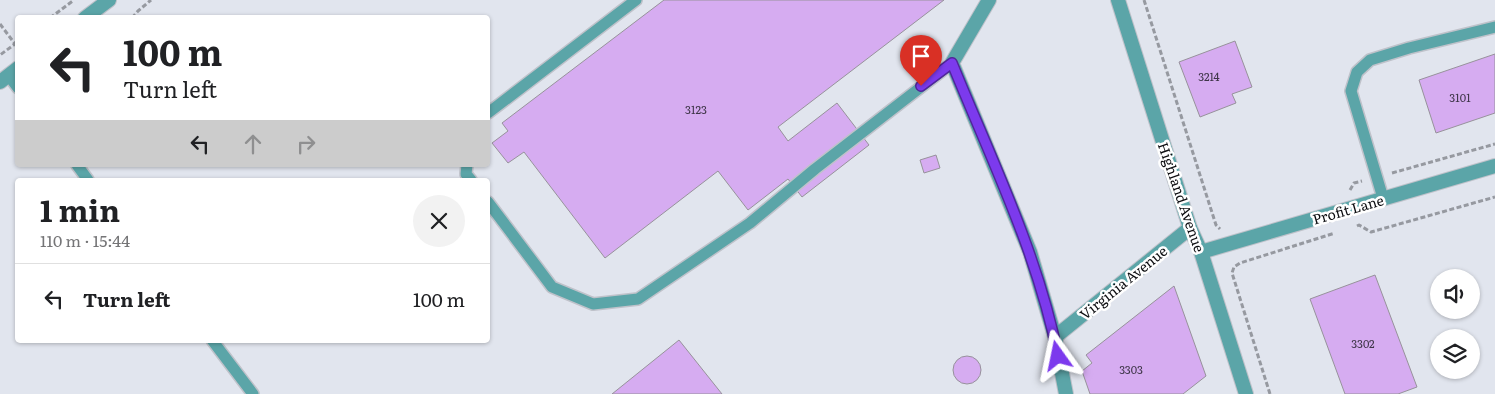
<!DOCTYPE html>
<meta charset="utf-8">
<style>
:root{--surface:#fff;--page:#f2f2f2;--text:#202124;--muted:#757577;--line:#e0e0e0}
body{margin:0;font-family:Literata,serif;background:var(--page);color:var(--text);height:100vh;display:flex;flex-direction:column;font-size:19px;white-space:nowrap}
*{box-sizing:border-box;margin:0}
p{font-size:16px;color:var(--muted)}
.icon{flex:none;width:28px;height:28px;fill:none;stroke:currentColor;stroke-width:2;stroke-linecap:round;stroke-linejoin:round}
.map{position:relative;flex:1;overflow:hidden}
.sheet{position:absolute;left:15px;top:178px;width:475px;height:165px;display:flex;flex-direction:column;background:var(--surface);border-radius:5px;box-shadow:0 1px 4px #0004}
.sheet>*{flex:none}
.banner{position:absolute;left:15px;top:15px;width:475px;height:152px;border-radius:5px;box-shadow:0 1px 4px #0004;background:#fff;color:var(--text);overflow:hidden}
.buttons{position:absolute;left:1430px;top:269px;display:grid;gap:10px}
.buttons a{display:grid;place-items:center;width:50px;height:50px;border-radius:50%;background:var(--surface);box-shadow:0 1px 4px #0004;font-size:25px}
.pin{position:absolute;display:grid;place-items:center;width:42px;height:42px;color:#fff;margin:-51px -21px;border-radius:50% 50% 50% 0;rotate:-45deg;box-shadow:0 0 5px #0007}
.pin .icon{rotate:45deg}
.me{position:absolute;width:55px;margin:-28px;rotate:348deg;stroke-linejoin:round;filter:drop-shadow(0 0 4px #0008)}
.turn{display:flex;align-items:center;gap:18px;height:105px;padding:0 25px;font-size:22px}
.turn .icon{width:65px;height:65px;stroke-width:2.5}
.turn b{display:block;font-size:35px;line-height:42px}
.lanes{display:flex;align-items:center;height:48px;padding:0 25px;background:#0003;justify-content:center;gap:25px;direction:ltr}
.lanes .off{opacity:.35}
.round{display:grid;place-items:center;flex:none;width:52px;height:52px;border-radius:26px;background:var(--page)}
.summary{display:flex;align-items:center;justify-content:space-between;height:85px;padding:0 25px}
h1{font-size:30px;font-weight:700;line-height:38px}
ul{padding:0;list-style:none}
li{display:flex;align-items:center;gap:15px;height:70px;padding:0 25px;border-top:1px solid var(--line)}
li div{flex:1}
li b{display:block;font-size:19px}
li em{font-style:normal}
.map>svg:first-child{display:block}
.building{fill:#d6acf1;stroke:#97929b}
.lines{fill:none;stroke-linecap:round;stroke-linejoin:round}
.service-casing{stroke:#bfc2ca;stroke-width:14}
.minor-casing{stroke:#bfc2ca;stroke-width:16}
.tertiary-casing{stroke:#bfc2ca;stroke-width:16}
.path{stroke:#9699a0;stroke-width:3;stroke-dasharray:5 2.5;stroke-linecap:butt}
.service{stroke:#5ba5a8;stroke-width:11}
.minor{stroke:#5ba5a8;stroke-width:14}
.tertiary{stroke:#5ba5a8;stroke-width:14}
.route-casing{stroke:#51269a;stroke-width:12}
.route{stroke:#7c3aed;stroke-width:9}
.labels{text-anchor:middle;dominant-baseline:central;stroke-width:5;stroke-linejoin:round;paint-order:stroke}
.number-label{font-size:11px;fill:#3e3548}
.street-label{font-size:14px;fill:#0c0d10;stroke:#fff}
</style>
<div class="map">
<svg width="1495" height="394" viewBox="0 0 1495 394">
<rect width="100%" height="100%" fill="#e1e5ee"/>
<!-- building -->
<g class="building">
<path d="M664 0H944L778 127 788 141 837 103 869 145 802 197 788 179 748 210 718 171 605 258 524 152 508 163 492 143 508 131 502 123Z"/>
<path d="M1235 41 1252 87 1232 94 1236 103 1200 117 1179 62Z"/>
<path d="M1495 54V113L1436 133 1419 80Z"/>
<path d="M936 155 940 168 924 173 920 160Z"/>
<path d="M1375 275 1417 387 1398 394H1345L1310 299Z"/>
<path d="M1174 286 1206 376 1183 394H1090L1082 371 1092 363 1086 355Z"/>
<path d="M679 340 722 394H612Z"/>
<circle cx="967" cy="370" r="14"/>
</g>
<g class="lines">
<defs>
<g id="service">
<path d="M8 75 18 88"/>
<path d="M488 113 636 0"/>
<path d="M77 165 88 180"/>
<path d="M467 165 466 174 471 180"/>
<path d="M1383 198 1351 91 1357 72 1370 60 1409 48 1495 27"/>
<path d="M488 202 552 287 593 304 638 299 750 223 815 169 952 63"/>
<path d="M212 340 253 394"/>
</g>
<g id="minor">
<path d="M989 0 952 63 1030 252 1055 337"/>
<path d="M85 18 109 0"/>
<path d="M0 82 18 68"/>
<path d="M1201 252 1495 166"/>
<path d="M1066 394 1055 337 1190 228"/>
</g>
<path id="tertiary" d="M1118 0 1190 228 1201 252 1246 394"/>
</defs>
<!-- service casing -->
<use href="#service" class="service-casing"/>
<!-- minor casing -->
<use href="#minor" class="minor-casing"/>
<!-- tertiary casing -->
<use href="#tertiary" class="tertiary-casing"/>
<!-- path -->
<g class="path">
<path d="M1144 0 1216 225 1220 229"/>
<path d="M50 18 74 0"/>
<path d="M132 18 138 11 151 0"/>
<path d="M0 24 15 44 0 55"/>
<path d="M18 42 15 44 18 46"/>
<path d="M1392 173 1495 144"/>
<path d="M1350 190 1354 183 1362 181"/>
<path d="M1357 226 1359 225 1371 232 1495 197"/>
<path d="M1270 394 1232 273 1234 267 1240 263 1335 233"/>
</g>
<!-- service -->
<use href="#service" class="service"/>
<!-- minor -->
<use href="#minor" class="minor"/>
<!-- tertiary -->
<use href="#tertiary" class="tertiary"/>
</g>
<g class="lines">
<defs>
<path id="route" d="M921 86 952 63C991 159 1038 254 1058 356"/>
</defs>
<!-- route casing -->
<use href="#route" class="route-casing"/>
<!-- route -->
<use href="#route" class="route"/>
</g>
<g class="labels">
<!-- number labels -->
<g class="number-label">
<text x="1209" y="76">3214</text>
<text x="1460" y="97">3101</text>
<text x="696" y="109">3123</text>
<text x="1363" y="343">3302</text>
<text x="1131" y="369">3303</text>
</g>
<!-- street labels -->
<g class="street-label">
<text transform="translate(1182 197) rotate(71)">Highland Avenue</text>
<text transform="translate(1348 209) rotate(-16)">Profit Lane</text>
<text transform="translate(1123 282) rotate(-39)">Virginia Avenue</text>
</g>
</g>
</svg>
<div class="buttons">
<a><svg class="icon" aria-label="sound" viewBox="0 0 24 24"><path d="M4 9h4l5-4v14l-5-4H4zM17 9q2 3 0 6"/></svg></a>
<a><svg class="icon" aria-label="layers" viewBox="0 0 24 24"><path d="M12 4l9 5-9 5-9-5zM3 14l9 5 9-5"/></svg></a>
</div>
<div class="pin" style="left:921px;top:86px;background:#d93025"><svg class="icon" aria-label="arrive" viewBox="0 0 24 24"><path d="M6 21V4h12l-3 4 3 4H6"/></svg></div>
<svg class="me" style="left:1058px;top:356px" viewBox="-20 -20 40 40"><path d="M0-17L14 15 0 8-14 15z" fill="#7c3aed" stroke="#fff" stroke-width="4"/></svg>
<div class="banner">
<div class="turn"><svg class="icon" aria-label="left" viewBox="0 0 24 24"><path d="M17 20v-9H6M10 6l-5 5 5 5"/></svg><div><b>100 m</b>Turn left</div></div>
<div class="lanes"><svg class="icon" aria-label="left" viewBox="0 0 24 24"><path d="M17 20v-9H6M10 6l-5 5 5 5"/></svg><svg class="icon off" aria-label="ahead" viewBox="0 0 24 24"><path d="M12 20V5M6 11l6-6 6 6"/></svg><svg class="icon off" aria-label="right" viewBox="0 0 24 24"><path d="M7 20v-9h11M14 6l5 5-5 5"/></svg></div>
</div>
<section class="sheet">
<div class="summary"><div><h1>1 min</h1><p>110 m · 15:44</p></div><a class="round"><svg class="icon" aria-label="close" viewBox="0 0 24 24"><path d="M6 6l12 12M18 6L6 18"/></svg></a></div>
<ul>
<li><svg class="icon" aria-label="left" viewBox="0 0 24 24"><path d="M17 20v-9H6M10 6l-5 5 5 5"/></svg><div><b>Turn left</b></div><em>100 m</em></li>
</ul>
</section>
</div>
